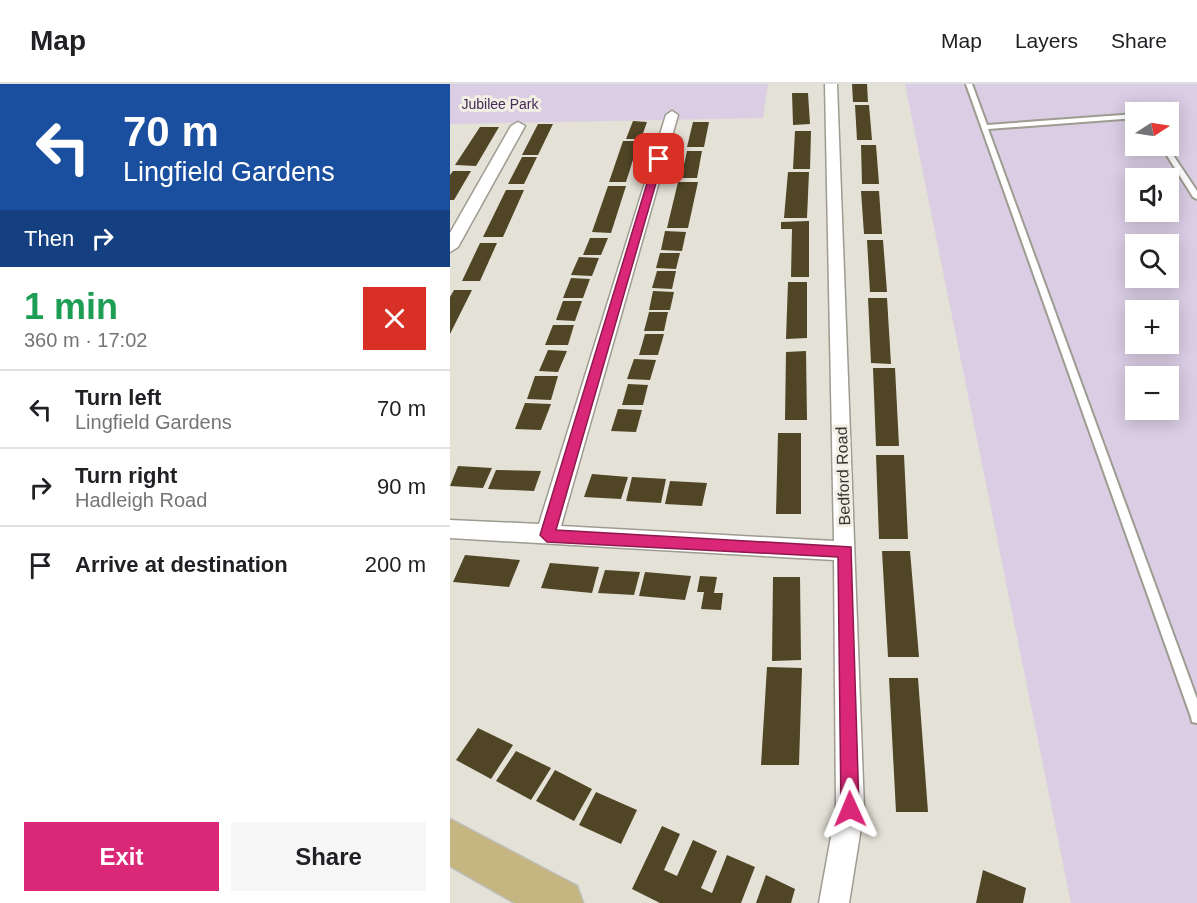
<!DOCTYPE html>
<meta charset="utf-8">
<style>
:root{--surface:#fff;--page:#f6f6f6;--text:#202124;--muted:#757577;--line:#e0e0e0;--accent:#db2777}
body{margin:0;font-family:Helvetica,sans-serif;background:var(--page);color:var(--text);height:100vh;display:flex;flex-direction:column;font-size:22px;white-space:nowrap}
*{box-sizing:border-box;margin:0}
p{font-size:20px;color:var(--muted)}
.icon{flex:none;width:33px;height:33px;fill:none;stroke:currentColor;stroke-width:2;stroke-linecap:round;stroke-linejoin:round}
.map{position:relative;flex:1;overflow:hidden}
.sheet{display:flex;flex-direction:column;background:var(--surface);width:450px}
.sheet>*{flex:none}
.top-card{background:#1a4fa0;color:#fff;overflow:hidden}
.needle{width:39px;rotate:78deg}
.controls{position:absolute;left:675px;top:18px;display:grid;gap:12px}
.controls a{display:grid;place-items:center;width:54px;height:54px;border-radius:0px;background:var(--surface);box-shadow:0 3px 15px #0003;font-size:30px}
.pin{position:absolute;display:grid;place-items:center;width:51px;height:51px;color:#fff;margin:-26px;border-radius:12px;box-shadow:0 3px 9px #0006}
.me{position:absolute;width:66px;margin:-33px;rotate:359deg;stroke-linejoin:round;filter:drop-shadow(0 0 4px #0008)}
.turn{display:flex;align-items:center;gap:21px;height:126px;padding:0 24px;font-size:27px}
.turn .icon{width:78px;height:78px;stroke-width:2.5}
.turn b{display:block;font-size:42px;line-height:51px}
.then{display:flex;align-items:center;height:57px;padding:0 24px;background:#0003;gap:12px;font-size:22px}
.round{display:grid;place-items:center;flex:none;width:63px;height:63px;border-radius:0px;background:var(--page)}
.overview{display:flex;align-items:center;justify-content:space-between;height:102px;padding:0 24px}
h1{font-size:36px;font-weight:800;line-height:45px;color:#1e9e55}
.action{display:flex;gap:12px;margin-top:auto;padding:12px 24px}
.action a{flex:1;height:69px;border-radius:0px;background:var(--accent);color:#fff;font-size:24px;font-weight:800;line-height:69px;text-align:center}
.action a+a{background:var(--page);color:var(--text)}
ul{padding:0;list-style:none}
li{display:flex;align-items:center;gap:18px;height:78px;padding:0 24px;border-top:2px solid var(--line)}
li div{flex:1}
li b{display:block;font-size:22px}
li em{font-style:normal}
header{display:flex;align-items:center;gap:36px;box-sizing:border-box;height:84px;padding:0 30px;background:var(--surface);border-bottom:2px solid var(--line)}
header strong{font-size:28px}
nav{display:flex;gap:33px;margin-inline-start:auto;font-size:21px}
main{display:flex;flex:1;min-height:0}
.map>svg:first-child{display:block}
.green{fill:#dacde4;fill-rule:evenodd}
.building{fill:#504525}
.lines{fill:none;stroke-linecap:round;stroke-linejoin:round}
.lane-casing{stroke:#9e9b91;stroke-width:4}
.street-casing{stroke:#9e9b91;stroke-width:3}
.primary-casing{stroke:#bfbebd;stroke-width:3}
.lane{fill:#fff;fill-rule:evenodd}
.street{fill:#fff;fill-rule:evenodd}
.primary{fill:#c5b581;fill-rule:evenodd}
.route{fill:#db2777;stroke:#8e194d;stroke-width:1.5}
.labels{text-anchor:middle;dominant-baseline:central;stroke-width:6;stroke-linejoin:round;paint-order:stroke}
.far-park-label{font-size:14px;fill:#452b58;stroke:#f1eee4}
.street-label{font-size:16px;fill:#363531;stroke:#f1eee4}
</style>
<header>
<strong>Map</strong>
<nav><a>Map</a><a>Layers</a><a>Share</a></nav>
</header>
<main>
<section class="sheet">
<div class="top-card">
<div class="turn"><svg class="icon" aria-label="left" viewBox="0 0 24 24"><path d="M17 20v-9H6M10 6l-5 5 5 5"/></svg><div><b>70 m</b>Lingfield Gardens</div></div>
<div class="then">Then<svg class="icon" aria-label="right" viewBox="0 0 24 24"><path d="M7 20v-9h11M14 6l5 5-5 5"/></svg></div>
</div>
<div class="overview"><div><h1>1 min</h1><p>360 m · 17:02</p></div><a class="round" style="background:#d93025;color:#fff"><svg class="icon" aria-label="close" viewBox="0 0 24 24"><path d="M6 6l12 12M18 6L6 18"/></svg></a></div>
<ul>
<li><svg class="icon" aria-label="left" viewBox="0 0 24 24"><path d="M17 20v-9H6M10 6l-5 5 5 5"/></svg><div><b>Turn left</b><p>Lingfield Gardens</p></div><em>70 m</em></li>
<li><svg class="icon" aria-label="right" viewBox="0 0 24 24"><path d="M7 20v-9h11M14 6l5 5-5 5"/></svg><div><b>Turn right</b><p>Hadleigh Road</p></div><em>90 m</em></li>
<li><svg class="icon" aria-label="arrive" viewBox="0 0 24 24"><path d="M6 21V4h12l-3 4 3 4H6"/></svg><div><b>Arrive at destination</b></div><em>200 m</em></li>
</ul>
<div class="action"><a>Exit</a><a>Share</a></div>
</section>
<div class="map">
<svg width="747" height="819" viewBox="0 0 747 819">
<rect width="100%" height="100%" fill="#e4e1d7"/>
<!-- green -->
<g class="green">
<path d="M0 0H318L313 34 0 40Z"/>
<path d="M455 0H747V819H621ZM686 28H718V62H686ZM686 94H718V128H686ZM686 160H718V194H686ZM686 226H718V260H686ZM686 292H718V326H686Z"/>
</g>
<!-- building -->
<g class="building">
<path d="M402 0H417L418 18H403Z"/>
<path d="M342 9H358L360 40 343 41Z"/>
<path d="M405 21H419L422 56H407Z"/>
<path d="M183 37 197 38 191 55H176Z"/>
<path d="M243 38H259L254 63H237Z"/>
<path d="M88 40H103L88 71H72Z"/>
<path d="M30 43H49L26 82 5 81Z"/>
<path d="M345 47H361L360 85H343Z"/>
<path d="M173 57H189L176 98H159Z"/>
<path d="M411 61H426L429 100H412Z"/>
<path d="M237 67H252L247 94H231Z"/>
<path d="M72 73H87L74 100H58Z"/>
<path d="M3 87H21L4 116H0V91Z"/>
<path d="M338 88H359L357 134H334Z"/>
<path d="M228 98H248L238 144H217Z"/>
<path d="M158 102H176L161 149 142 148Z"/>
<path d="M56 106H74L53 153H33Z"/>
<path d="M411 107H429L432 150H414Z"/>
<path d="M359 137V193H341L342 145H331V138Z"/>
<path d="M215 147 236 148 232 167 211 166Z"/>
<path d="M140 154H158L151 171H133Z"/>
<path d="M417 156H433L437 208H420Z"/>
<path d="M30 159H47L30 197H12Z"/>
<path d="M210 169H230L226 185 206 184Z"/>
<path d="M129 173 149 174 142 192 121 191Z"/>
<path d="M207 187H226L222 205 202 204Z"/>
<path d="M121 194 140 195 133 214H113Z"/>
<path d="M338 198H357V254L336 255Z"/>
<path d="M4 206H22L0 250V213Z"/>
<path d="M203 207 224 208 220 226H199Z"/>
<path d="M418 214H437L441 280 421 279Z"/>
<path d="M113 217H132L125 237 106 236Z"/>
<path d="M199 228H218L214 247H194Z"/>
<path d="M103 241H124L118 261H95Z"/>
<path d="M195 250H214L208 271H189Z"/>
<path d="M98 266 117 267 108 288 89 287Z"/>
<path d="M356 267 357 336H335L336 268Z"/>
<path d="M184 275 206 276 200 296 177 295Z"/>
<path d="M423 284H445L449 362H426Z"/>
<path d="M85 292H108L101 316 77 315Z"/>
<path d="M178 300 198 301 193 321H172Z"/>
<path d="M75 319 101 320 91 346 65 345Z"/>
<path d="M168 325 192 326 186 348 161 347Z"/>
<path d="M328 349H351V430H326Z"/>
<path d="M426 371H454L458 455H429Z"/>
<path d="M8 382 42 384 33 404 0 402Z"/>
<path d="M46 386 91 387 84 407 38 405Z"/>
<path d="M142 390 178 393 171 415 134 413Z"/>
<path d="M182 393 216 395 211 419 176 417Z"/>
<path d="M220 397 257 399 252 422 215 420Z"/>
<path d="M432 467H460L469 573H438Z"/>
<path d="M15 471 70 476 59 503 3 498Z"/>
<path d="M100 479 149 483 142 509 91 504Z"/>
<path d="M155 486 190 488 184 511 148 509Z"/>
<path d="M195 488 241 492 235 516 189 512Z"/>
<path d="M250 492 267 493 264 509H273L271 526 251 525 254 508H247Z"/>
<path d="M323 493H350L351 576 322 577Z"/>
<path d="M317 583 352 584 349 681H311Z"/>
<path d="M439 594H468L478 728H446Z"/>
<path d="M28 644 63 661 41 695 6 676Z"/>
<path d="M66 667 101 684 81 716 46 697Z"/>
<path d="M105 686 142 705 124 737 86 717Z"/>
<path d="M146 708 187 726 171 760 129 741Z"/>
<path d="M212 742 230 750 214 786 227 792 243 756 267 767 251 804 262 809 277 771 305 783 291 819H210L182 805Z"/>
<path d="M533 786 576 804 573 819H526Z"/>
<path d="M316 791 345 805 341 819H306Z"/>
</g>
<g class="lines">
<defs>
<g id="lane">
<path d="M516 0H522L537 41 686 30V34L538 45 747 615V639L742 638 741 633Z"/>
<path d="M711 62H717L747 107V115L743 113Z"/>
</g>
<g id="street">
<path d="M375 0H387L414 725 399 819H369L386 725 384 476 0 454V436L89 440 216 31 222 27 228 31 111 442 384 457Z"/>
<path d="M68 38 75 42 8 163 0 168V149L61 42Z"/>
</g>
<path id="primary" d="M0 735 127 802 133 819H65L0 782Z"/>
</defs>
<!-- lane casing -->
<use href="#lane" class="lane-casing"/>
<!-- street casing -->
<use href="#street" class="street-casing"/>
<!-- primary casing -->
<use href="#primary" class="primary-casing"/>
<!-- lane -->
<use href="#lane" class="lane"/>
<!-- street -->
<use href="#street" class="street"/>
<!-- primary -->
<use href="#primary" class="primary"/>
</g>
<!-- route -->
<path class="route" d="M205 73 213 75 106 446 401 463 409 725 406 731 400 734 393 731 391 725 388 473 97 458 90 451Z"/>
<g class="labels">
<!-- far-park labels -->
<g class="far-park-label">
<text x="50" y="20">Jubilee Park</text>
</g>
<!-- street labels -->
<g class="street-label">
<text transform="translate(393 392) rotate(-92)">Bedford Road</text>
</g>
</g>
</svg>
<div class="controls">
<a><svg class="needle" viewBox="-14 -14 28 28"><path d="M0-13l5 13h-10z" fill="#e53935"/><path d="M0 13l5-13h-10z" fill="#757577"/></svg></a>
<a><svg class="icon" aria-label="sound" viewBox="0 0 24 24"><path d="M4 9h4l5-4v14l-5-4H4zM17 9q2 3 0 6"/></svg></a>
<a><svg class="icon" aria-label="search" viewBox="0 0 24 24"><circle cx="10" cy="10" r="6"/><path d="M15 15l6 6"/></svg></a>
<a>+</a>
<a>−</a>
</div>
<div class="pin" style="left:209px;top:75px;background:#d93025"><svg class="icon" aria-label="arrive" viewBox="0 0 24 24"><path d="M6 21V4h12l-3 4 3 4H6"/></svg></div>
<svg class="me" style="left:400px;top:725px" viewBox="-20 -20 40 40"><path d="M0-17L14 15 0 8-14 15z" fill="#db2777" stroke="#fff" stroke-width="4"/></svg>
</div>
</main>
